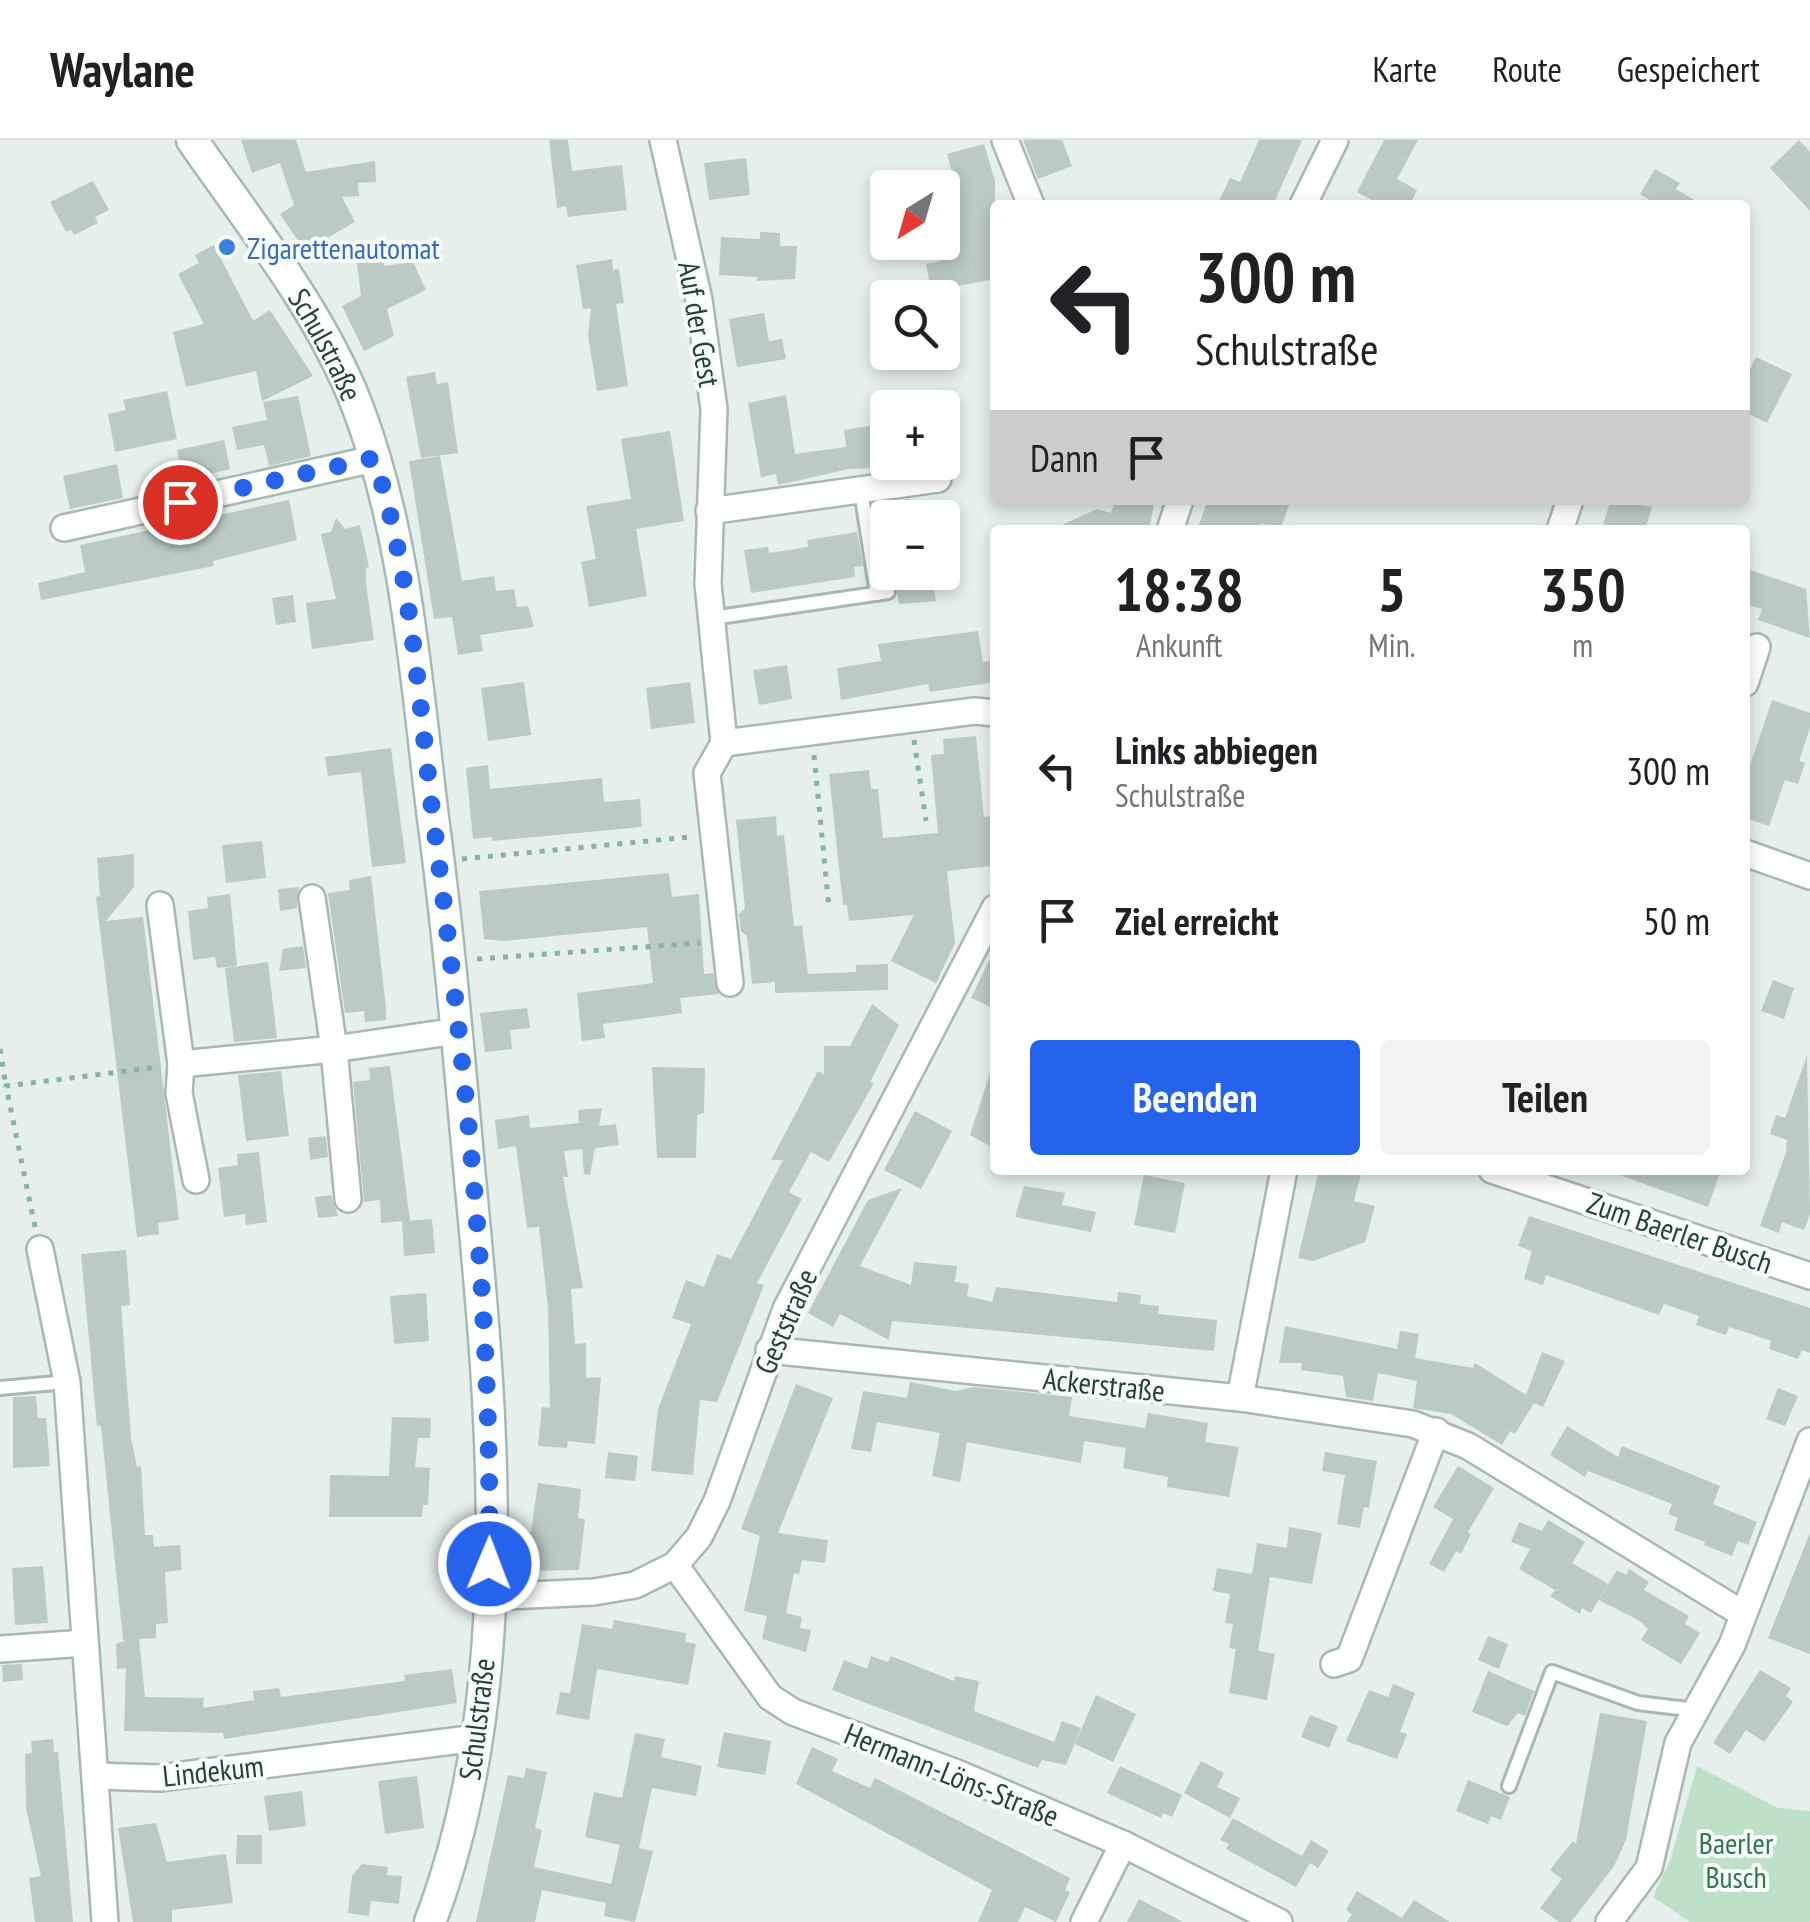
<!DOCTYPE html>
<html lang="de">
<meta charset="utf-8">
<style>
:root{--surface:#fff;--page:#f2f2f2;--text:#202124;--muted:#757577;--line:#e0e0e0;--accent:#2563eb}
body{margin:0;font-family:"PT Sans Narrow",sans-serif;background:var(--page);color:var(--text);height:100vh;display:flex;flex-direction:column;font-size:38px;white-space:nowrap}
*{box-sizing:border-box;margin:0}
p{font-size:32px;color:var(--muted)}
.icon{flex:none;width:55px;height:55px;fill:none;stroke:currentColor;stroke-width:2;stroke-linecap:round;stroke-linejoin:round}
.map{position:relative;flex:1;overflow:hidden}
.details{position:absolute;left:990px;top:385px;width:760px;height:650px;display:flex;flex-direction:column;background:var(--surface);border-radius:10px;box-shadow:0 5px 15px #0003}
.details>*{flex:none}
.guide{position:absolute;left:990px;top:60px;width:760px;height:305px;border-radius:10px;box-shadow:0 5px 15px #0003;background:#fff;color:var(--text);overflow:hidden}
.needle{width:65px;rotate:217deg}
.tools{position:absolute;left:870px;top:30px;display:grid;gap:20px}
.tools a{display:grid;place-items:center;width:90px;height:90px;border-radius:10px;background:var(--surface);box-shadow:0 5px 15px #0003;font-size:50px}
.pin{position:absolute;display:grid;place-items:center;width:85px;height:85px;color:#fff;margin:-42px;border:5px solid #fff;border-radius:50%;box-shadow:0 2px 10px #0007}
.me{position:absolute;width:110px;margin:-55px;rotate:1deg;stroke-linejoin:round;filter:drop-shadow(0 0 8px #0008)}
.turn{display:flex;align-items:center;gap:35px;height:210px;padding:0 40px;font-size:45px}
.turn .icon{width:130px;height:130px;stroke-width:2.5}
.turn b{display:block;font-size:70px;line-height:85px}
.then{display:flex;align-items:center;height:95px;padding:0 40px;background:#0003;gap:20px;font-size:38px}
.eta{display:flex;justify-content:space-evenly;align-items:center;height:170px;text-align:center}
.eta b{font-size:60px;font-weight:700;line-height:70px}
.primary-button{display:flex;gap:20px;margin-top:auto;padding:20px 40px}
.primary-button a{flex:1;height:115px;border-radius:10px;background:var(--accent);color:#fff;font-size:40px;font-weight:700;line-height:115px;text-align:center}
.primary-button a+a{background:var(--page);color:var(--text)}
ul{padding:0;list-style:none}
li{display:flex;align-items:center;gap:30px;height:150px;padding:0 40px}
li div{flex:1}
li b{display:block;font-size:38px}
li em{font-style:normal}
header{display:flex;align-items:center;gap:60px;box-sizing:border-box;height:140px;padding:0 50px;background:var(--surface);border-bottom:2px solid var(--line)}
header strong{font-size:48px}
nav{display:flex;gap:55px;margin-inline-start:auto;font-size:35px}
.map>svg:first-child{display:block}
.green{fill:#bfe0c8}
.building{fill:#bbcac4}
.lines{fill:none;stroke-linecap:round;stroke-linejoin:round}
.lane-casing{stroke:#a8b8b2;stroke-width:18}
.street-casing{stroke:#a8b8b2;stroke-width:30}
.secondary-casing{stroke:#a4bbb3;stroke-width:35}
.path{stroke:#86b3a5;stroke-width:5;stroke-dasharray:5 8;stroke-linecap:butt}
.lane{stroke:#fff;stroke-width:12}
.street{stroke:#fff;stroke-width:25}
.secondary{stroke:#fff;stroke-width:30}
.route{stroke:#2563eb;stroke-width:18;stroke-dasharray:0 32.4}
.shop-dot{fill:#3f7fe0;stroke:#f7fbf9;stroke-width:4}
.labels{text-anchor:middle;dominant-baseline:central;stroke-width:8;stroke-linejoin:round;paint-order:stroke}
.shop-label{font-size:30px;fill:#366cbe;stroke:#f7fbf9;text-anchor:start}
.street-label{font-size:30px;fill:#24423a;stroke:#f7fbf9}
.park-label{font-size:30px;fill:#2d7a4b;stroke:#f7fbf9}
</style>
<header>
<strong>Waylane</strong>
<nav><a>Karte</a><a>Route</a><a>Gespeichert</a></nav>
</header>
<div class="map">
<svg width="1810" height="1782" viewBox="0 0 1810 1782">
<rect width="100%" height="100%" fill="#e6efeb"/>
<!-- green -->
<path class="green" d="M1697 1626 1778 1668 1810 1671V1782H1690L1653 1757 1671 1718Z"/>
<!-- building -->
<g class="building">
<path d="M241 0H296L306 32 375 21 376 42 358 43 359 56 342 57 355 82 305 111 280 74 294 65 280 23 252 33Z"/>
<path d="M549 0H568L572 31 622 25 627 70 568 77 566 66 557 68Z"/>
<path d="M1023 0H1062L1072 26 1038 39Z"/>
<path d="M1259 0H1302L1273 65H1217L1230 38 1240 42Z"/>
<path d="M1384 0H1418L1397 39 1417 50 1410 65H1381L1357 52Z"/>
<path d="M1799 0 1810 12V71L1770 28Z"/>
<path d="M984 4 995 41V139L931 151 926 124 940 121 942 53 957 51 947 14Z"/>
<path d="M746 18 750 55 709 60 704 23Z"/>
<path d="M1655 29 1680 43 1676 49 1703 65H1658L1640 54Z"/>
<path d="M93 41 109 70 95 77 98 83 74 95 71 90 66 92 50 62Z"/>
<path d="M760 92 780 93V106H797L795 139 757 141 758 137 719 135 721 97 760 99Z"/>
<path d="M214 105 253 181 270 170 313 236 262 261 256 231 186 247 173 192 204 184 178 134 199 123 195 115Z"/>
<path d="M382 113 384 126 413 122 426 150 387 169 394 196 364 211 342 166 361 156 356 115Z"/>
<path d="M612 119 613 130 619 129 624 163 616 164 628 246 597 251 588 196 591 168 583 169 576 125Z"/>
<path d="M764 173 769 201 782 199 786 219 737 227 729 179Z"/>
<path d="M1756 217 1792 234 1767 283 1745 272V239Z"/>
<path d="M435 232 437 244 448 242 458 313 421 318 406 237Z"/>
<path d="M167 251 177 299 115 312 108 274 126 270 123 260Z"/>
<path d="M786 255 795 314 846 307 844 290 888 283V322H904L905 327 849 329 778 345 776 334 761 337 748 263Z"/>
<path d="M298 256 311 316 269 326 264 305 237 310 232 287 267 280 263 262Z"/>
<path d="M670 291 684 381 636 389 647 456 589 467 581 422 596 419 586 366 631 359 621 299Z"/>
<path d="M224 300 230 329 184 340 177 310Z"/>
<path d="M440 316 462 441 494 436 496 451 514 449 517 467 528 466 534 487 480 495 483 511 458 515 452 477 434 479 409 321Z"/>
<path d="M117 324 123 358 70 369 63 336Z"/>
<path d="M909 359 912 378H887L885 363Z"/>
<path d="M289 360 297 400 213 421 214 426 41 460 38 443 85 432 80 405Z"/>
<path d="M1116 360 1154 364 1149 390H1051L1097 369 1111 373Z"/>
<path d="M1208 360H1291L1280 390 1261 383 1259 390H1197Z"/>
<path d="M1611 360 1652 367 1645 390H1621L1603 384Z"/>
<path d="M336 378 345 389 360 385 369 427 366 428V443L374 500 312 509 306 463 336 459 321 394 331 392Z"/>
<path d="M857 392 863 426 854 427 855 437 751 453 744 410 768 407 769 413 808 407 807 400Z"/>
<path d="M1750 430 1806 449 1810 498 1758 480 1762 469 1745 464Z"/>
<path d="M894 432H931L936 461 899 464Z"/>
<path d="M293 455 296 482 276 485 272 458Z"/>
<path d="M978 491 983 522 995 520V542L930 552 928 544 841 560 837 528 881 521 878 504Z"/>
<path d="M787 525 792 559 759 565 753 530Z"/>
<path d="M524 542 531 595 488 601 481 548Z"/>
<path d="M690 542 695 583 651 589 646 548Z"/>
<path d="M1772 560 1810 573V588L1799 621 1805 623 1798 644 1785 640 1769 686 1745 678V626L1749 628Z"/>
<path d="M976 596 984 677 995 676V719L991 726 947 731 955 803 936 843 891 821 914 775 849 781 847 765H843L829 634 869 630 871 649H878L883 698 938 693 931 615 944 614 943 599Z"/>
<path d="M391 608 406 723 372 727 361 632 328 636 325 617Z"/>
<path d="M488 625 490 649 602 638 604 662 640 659 642 687 492 701V697L473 699 466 628Z"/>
<path d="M776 676 777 696 784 695 794 786 802 785 808 834 856 832V825L888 824V850L775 853V842L752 844 747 796 741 791 739 774 745 768 736 680Z"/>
<path d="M262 701 266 738 226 743 222 705Z"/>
<path d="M134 714V747L106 781 143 777 179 1080 158 1083 159 1094 137 1097 96 757 100 756 97 718Z"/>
<path d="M669 733 672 757 699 754 704 834 713 833 718 854 680 858 682 873 603 884 605 898 582 901 577 853 653 843 647 787 504 801 484 799 479 751Z"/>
<path d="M371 736 386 868V880L365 882 364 871 345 873 328 753 350 750 349 740Z"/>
<path d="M299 747 297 768 280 771 278 749Z"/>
<path d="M230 754 237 826 217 828 215 817 193 820 188 771 208 768 207 757Z"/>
<path d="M303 806 306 828 279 831 283 809Z"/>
<path d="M995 808V869L971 858Z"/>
<path d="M268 822 277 898 234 902 225 828Z"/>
<path d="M1773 840 1794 848 1784 879 1761 871Z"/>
<path d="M872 864 899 885 870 942 874 943 829 1022 811 1012 789 1052 802 1059 757 1143 764 1145 717 1262 700 1260 693 1335 651 1331 658 1269 691 1184 672 1178 686 1140 704 1147 717 1114 731 1119 783 1020H771L818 931 824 934V906H850Z"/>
<path d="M527 868 530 888 510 890 512 909 485 912 480 873Z"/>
<path d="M1807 915 1810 1074 1804 1090 1782 1082 1779 1093 1760 1086 1786 1012 1787 1000 1770 994 1776 975 1785 978Z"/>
<path d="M390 926 410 1081H405L432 1079 435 1113 404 1116 402 1081 381 1083 380 1060 364 1062 353 942 370 940 369 928Z"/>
<path d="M652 927 705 928 704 973 697 975 696 1018H657Z"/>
<path d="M991 930 995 931V1009L970 995Z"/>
<path d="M281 931 289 996 246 1001 238 935Z"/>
<path d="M602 968 599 986 616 984 619 1005 595 1008 590 1035 584 1034 582 1009 564 1011 568 1037H563L583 1148 571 1149 575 1204 586 1203V1238L601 1237 595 1304 568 1301 567 1308 538 1306 542 1267 550 1268 548 1168 539 1087 527 1088 516 1006 498 1009 495 980 529 975 530 988 579 983 578 970Z"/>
<path d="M915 971 952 991 921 1049 884 1030Z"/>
<path d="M326 996 328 1017 310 1020 308 998Z"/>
<path d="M259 1012 267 1082 246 1085 245 1074 224 1077 218 1028 238 1025 237 1014Z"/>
<path d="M1319 1030H1362L1354 1061 1375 1066 1365 1102 1313 1121 1298 1118Z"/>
<path d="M1617 1030H1721L1708 1067 1617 1034Z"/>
<path d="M1144 1035 1185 1043 1175 1093 1134 1085Z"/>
<path d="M1024 1046 1065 1053 1062 1065 1096 1072 1091 1092 1015 1077Z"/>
<path d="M902 1048 860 1126 911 1145 914 1122 957 1126 955 1142 969 1144 967 1156 992 1162 996 1147 1117 1162 1118 1152 1141 1155 1140 1164 1159 1166 1158 1174 1217 1180 1214 1211 892 1181 889 1200 840 1174 833 1187 808 1173 868 1060Z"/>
<path d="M331 1055 338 1076 318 1078 315 1057Z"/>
<path d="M1529 1076 1810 1168V1213L1802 1210 1798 1219 1769 1209 1771 1201 1748 1193 1729 1187 1726 1195 1696 1185 1699 1176 1664 1164 1659 1175 1546 1135 1543 1145 1524 1139 1532 1111 1518 1106Z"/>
<path d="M126 1110 130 1165 121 1166 131 1298 137 1327 141 1326 145 1395H153L154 1407 180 1405 182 1430 165 1432 168 1483 156 1484V1498L139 1499 145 1557 204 1558 203 1568 254 1560 253 1551 279 1548 281 1557 405 1541 404 1535 452 1529 457 1563 224 1599 223 1593 124 1591 126 1528 117 1529 116 1504 126 1500H123L101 1286H97L81 1114Z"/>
<path d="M426 1153 429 1201 394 1204 390 1156Z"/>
<path d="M1285 1186 1397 1209 1400 1191 1419 1194 1415 1218 1473 1228 1475 1223 1526 1255 1542 1212 1565 1221 1543 1267 1534 1263 1515 1294 1510 1291 1502 1305 1451 1274 1413 1268 1417 1241 1378 1233 1373 1261 1346 1257 1343 1236 1301 1230 1302 1223H1279Z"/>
<path d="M910 1242 956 1251 974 1247 1072 1257 1069 1276 1145 1288 1148 1273 1208 1283 1205 1302 1239 1307 1229 1357 1167 1347 1168 1337 1123 1328 1126 1308 1084 1301 1081 1323 967 1302 960 1342 932 1336 940 1293 877 1282 871 1312 851 1309 863 1251 907 1258Z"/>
<path d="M796 1244 833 1258 778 1393 828 1400 825 1423 802 1420 799 1434 794 1433 786 1473 802 1477 800 1488 811 1490 806 1512 762 1499 767 1476 744 1471 760 1396 741 1389Z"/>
<path d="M1778 1248 1798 1256 1785 1286 1766 1279Z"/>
<path d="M36 1256 38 1278H46L50 1326 13 1328V1257Z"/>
<path d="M392 1277 431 1278 430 1298H418L415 1327 430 1328 428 1365H423L422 1377H329L330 1335 389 1336Z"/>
<path d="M1567 1286 1618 1317 1622 1306 1720 1346 1713 1364 1757 1382 1748 1405 1738 1401 1732 1416 1704 1405 1705 1402 1674 1390 1678 1378 1668 1374 1672 1364 1588 1331 1585 1337 1550 1315Z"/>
<path d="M608 1312 638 1316 635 1341 605 1338Z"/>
<path d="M1325 1312 1377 1321 1369 1368 1364 1367 1360 1388 1337 1384 1345 1335 1322 1331Z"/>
<path d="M1458 1326 1494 1348 1468 1392 1471 1394 1461 1414 1456 1411 1444 1432 1429 1424 1453 1379 1433 1367Z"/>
<path d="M538 1343 581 1349 578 1378 585 1379 579 1430 520 1431V1392H531Z"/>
<path d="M1548 1380 1585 1402 1572 1423 1608 1444 1591 1473 1582 1468 1580 1474 1550 1456 1555 1450 1519 1429 1530 1409 1511 1402 1519 1382 1542 1391Z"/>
<path d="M1289 1387 1322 1393 1312 1444 1270 1437 1258 1511 1275 1514 1267 1560 1229 1553 1236 1509 1229 1508 1233 1484 1225 1483 1230 1454 1213 1451 1217 1428 1252 1434 1257 1403 1287 1408Z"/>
<path d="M1810 1393V1514L1768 1498Z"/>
<path d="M43 1426 48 1483 15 1485 12 1428Z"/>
<path d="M1629 1429 1649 1442 1644 1450 1689 1476 1685 1484 1700 1493 1681 1524 1641 1500 1648 1489 1640 1481 1599 1460 1617 1430 1626 1435Z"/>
<path d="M614 1480 686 1493 685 1502 696 1504 688 1545 597 1529 589 1580 556 1574 560 1552 570 1553 582 1484 612 1489Z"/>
<path d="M1488 1496 1508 1504 1499 1529 1478 1520Z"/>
<path d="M871 1516 888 1522 891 1516 954 1541 955 1536 979 1541 974 1571 1054 1602 1062 1581 1081 1588 1066 1625 1042 1620 1038 1628 832 1550 844 1520 867 1529Z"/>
<path d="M22 1524 23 1540 3 1542 2 1525Z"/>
<path d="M1760 1530 1791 1548 1786 1556 1793 1562 1764 1602 1746 1590 1730 1614 1713 1603Z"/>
<path d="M1488 1531 1534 1551 1525 1576 1518 1573 1507 1586 1472 1572Z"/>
<path d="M1393 1544 1415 1553 1400 1592 1407 1594 1397 1619 1346 1601 1369 1550 1388 1557Z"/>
<path d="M1096 1555 1136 1574 1113 1622 1075 1604Z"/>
<path d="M1600 1573 1647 1581 1626 1700 1614 1726 1571 1782H1559L1540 1768 1562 1739 1550 1730 1573 1701 1576 1704Z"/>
<path d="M1310 1575 1338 1586 1329 1608 1301 1597Z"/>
<path d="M724 1592 771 1601 765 1635 717 1627Z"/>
<path d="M635 1593 665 1599 661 1617 702 1626 696 1656 652 1648 639 1708 653 1711 635 1782 604 1776 606 1763 542 1750 535 1782H476L508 1635 524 1638 526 1628 547 1632 535 1688 542 1690 534 1727 611 1744 620 1705 585 1697 594 1652 622 1658Z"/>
<path d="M53 1599 54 1612H58L73 1782H35L29 1738 41 1736 26 1668 25 1614 32 1613 31 1601Z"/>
<path d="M812 1607 838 1619 832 1631 870 1648 875 1638 1070 1738 1065 1750 1070 1752 1056 1782 1025 1767 1018 1782H978L992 1750 796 1644Z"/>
<path d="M1201 1621 1224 1633 1217 1647 1240 1658 1230 1678 1184 1653Z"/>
<path d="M1120 1626 1182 1655 1172 1677 1163 1673 1161 1678 1107 1653Z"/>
<path d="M417 1636 424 1688 385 1694 378 1641Z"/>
<path d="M1468 1640 1510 1657 1501 1680 1491 1676 1488 1684 1456 1671Z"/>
<path d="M302 1651 306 1686 269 1691 264 1656Z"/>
<path d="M1233 1678 1302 1716 1311 1700 1329 1711 1318 1728 1310 1723 1296 1747 1226 1709 1229 1704 1220 1700Z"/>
<path d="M156 1683 167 1722 226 1714 233 1763 172 1770V1782H133L118 1688Z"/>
<path d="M237 1695H262V1724H236Z"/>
<path d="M362 1724 388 1727 387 1735 402 1736 399 1764 371 1761 369 1776 348 1773 352 1736Z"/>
<path d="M1357 1751 1402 1778 1414 1760 1450 1782H1347L1352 1774 1346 1770Z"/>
<path d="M1139 1759 1183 1782H1127Z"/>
</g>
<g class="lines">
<defs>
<g id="lane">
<path d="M861 351 877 454"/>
<path d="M712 478 888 452"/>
<path d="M0 1248 67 1242"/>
<path d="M1509 1646 1552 1532 1638 1563 1696 1570"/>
</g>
<g id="street">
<path d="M663 0 699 160 714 269 708 444 724 603 975 571 995 573"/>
<path d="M1005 0 1031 65"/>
<path d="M1303 65 1335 0"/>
<path d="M709 371 938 339"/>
<path d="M64 388 374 319"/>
<path d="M1170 390 1180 360"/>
<path d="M1560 390 1570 360"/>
<path d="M1745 543 1757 507"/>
<path d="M724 603 707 633 730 843"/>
<path d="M1745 713 1810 736"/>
<path d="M312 758 334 909 348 1059"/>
<path d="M160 765 181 924 334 909 457 891"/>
<path d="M181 924 179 953 196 1040"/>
<path d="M1492 1030 1810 1136"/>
<path d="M40 1109 67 1242 105 1782"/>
<path d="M769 1210 1240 1258 1413 1284 1468 1306 1743 1474"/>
<path d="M1240 1258 1284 1030"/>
<path d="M675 1425 770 1557 793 1572 957 1633 1123 1704 1279 1782"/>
<path d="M489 1457 594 1452 635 1445 675 1425 699 1397 717 1361 786 1169 995 768"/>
<path d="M0 1509 85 1503"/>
<path d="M1334 1524 1349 1519 1436 1291"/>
<path d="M95 1636 159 1638 477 1598"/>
<path d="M1084 1782 1123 1704"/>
<path d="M1609 1782 1649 1728 1678 1603 1732 1505 1810 1301"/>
</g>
<g id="secondary">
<path id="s1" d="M192 0C250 84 321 171 358 268 407 398 416 540 433 678 449 797 459 918 470 1038 493 1278 518 1552 430 1782"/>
</g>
</defs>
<!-- lane casing -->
<use href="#lane" class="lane-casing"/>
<!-- street casing -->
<use href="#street" class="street-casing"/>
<!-- secondary casing -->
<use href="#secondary" class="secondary-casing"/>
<!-- path -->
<g class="path">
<path d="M914 600 926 681"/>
<path d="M814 615 829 768"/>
<path d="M462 719 690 697"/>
<path d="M477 819 700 803"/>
<path d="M0 909 6 946"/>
<path d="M35 1087 6 946 160 927"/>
</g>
<!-- lane -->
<use href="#lane" class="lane"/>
<!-- street -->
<use href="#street" class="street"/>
<!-- secondary -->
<use href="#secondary" class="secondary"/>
</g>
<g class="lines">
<!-- route -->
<path class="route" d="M180 362 374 318C411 430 418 553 432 669 464 919 493 1173 489 1424"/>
</g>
<!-- markers -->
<circle class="shop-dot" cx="227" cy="107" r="10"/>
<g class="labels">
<!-- shop labels -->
<g class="shop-label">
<text x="247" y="107">Zigarettenautomat</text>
</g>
<!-- street labels -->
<g class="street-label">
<text transform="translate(700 184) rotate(80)">Auf der Gest</text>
<text stroke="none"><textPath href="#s1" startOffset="245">Schulstraße</textPath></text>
<text transform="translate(1680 1092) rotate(19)">Zum Baerler Busch</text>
<text transform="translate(785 1181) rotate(-66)">Geststraße</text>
<text transform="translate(1104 1244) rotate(6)">Ackerstraße</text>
<text transform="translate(476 1579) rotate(-83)">Schulstraße</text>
<text transform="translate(213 1630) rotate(-6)">Lindekum</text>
<text transform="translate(952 1634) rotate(22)">Hermann-Löns-Straße</text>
</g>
<!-- park labels -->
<g class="park-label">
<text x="1736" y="1702">Baerler<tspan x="1736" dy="34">Busch</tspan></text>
</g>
</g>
</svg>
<div class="tools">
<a><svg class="needle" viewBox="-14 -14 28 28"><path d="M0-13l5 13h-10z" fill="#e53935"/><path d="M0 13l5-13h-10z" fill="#757577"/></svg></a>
<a><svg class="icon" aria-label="search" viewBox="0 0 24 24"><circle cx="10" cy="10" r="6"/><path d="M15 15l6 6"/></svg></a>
<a>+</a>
<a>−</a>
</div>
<div class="pin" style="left:180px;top:362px;background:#d93025"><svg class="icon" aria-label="arrive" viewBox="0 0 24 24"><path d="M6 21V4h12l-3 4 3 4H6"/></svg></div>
<svg class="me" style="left:489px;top:1424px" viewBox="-20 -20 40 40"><circle r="17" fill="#2563eb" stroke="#fff" stroke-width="3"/><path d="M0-11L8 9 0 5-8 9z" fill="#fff"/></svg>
<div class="guide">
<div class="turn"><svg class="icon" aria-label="left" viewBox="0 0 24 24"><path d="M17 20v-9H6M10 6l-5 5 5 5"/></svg><div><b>300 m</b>Schulstraße</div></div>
<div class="then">Dann<svg class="icon" aria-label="arrive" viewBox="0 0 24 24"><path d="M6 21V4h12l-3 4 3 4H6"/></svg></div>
</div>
<section class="details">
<div class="eta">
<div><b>18:38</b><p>Ankunft</p></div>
<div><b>5</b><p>Min.</p></div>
<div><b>350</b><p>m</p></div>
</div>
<ul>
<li><svg class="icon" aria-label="left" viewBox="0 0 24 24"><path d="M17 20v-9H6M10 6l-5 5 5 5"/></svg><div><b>Links abbiegen</b><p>Schulstraße</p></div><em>300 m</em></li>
<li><svg class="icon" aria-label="arrive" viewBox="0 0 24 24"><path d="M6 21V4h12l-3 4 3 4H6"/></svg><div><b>Ziel erreicht</b></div><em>50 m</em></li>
</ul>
<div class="primary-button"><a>Beenden</a><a>Teilen</a></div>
</section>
</div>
